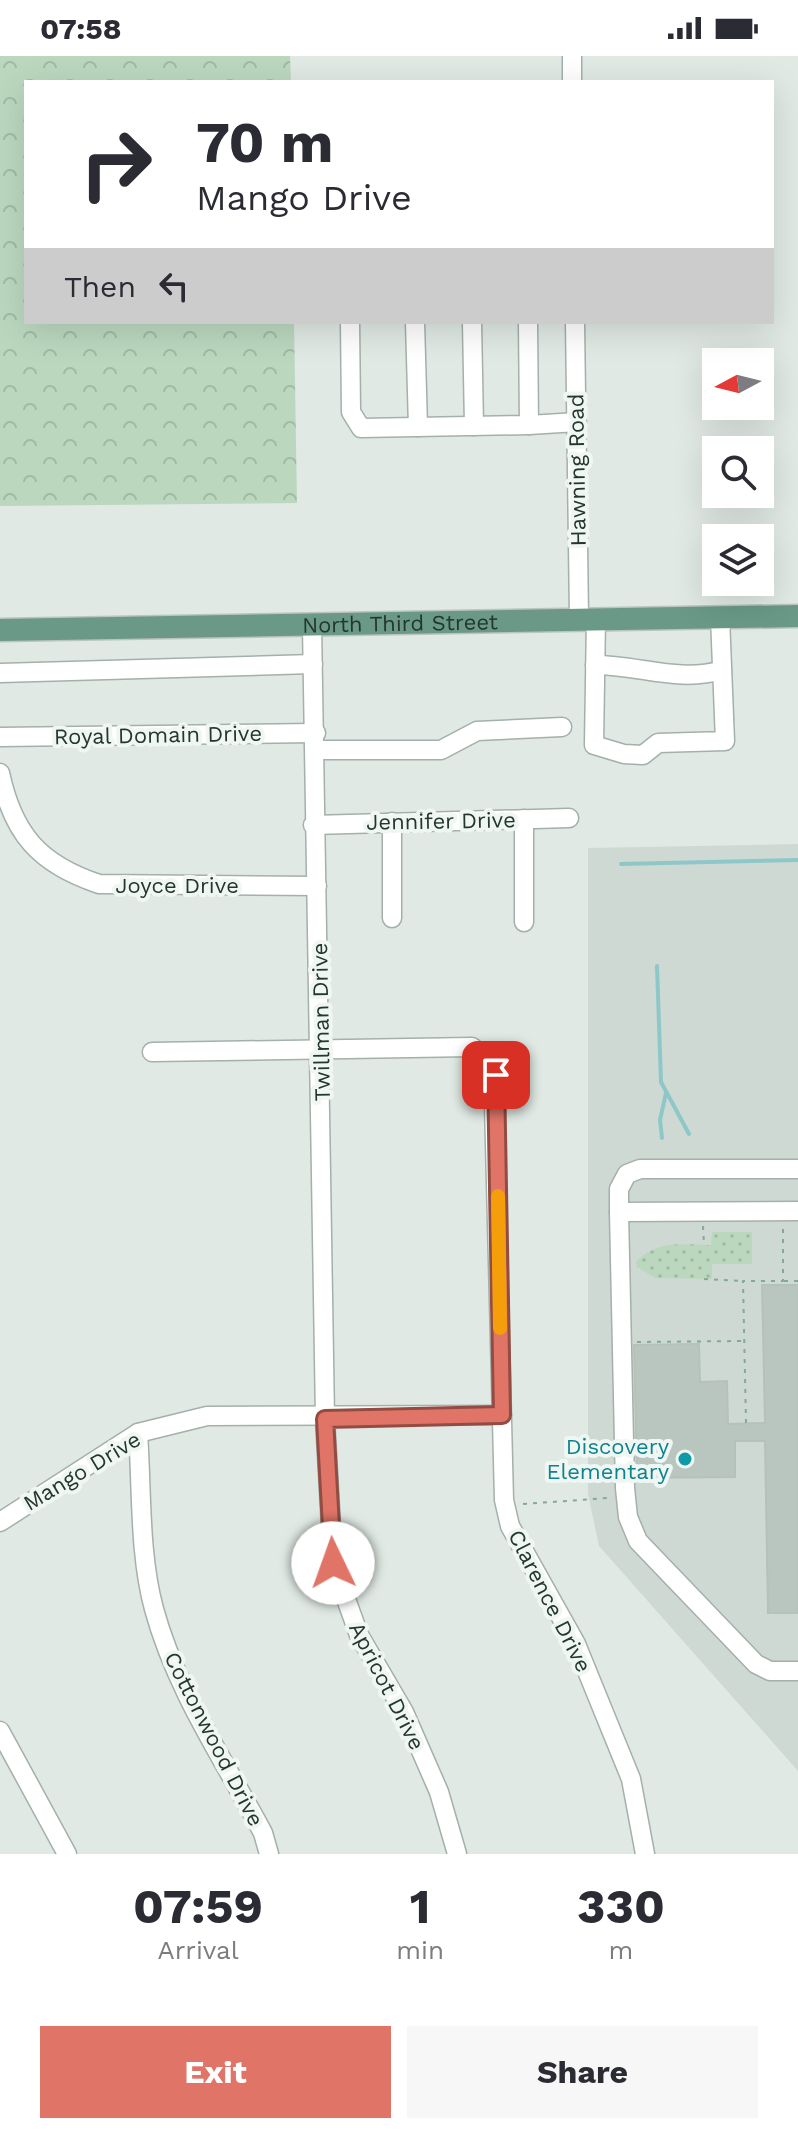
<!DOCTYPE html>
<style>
:root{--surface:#fff;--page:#f7f7f7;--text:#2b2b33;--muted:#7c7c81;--accent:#e07567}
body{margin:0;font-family:"Work Sans",sans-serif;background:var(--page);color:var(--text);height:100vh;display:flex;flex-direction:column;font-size:30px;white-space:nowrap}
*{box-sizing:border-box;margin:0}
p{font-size:26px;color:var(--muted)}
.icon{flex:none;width:44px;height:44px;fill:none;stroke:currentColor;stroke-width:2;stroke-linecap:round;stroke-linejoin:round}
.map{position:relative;height:1798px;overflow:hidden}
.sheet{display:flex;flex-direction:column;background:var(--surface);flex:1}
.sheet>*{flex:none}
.guide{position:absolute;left:24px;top:24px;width:750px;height:244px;border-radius:0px;box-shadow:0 8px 32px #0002;background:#fff;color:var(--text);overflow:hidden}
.needle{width:52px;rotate:263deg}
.buttons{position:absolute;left:702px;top:292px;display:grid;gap:16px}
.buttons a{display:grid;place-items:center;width:72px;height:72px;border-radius:0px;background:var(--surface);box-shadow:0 8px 32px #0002;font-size:40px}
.pin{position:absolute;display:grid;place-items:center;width:68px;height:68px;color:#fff;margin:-34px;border-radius:16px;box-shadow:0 4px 12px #0006}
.me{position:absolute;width:88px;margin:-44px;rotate:357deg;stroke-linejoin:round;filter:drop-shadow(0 0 6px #0008)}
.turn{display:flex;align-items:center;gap:28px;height:168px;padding:0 40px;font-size:36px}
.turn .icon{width:104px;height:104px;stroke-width:2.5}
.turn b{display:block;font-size:56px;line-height:68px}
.then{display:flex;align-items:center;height:76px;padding:0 40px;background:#0003;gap:16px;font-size:30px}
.eta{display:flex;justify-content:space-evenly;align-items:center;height:136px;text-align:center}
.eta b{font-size:48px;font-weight:700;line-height:56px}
.cta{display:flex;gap:16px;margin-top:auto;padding:16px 40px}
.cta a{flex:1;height:92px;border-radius:0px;background:var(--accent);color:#fff;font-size:32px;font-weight:700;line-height:92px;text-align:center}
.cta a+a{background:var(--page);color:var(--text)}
.status{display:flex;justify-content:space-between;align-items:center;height:56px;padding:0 40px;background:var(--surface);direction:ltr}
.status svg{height:22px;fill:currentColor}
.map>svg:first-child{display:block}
.built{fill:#cfd9d3}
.forest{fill:url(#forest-crowns)}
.park{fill:url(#park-dots)}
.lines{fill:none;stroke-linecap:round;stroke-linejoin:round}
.stream{stroke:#8ec7c8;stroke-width:4}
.building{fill:#b9c6bf;stroke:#b4c2ba;stroke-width:2}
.minor-casing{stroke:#a4b0aa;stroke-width:21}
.major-casing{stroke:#bdc3c1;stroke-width:25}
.path{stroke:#84a998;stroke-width:2;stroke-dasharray:4 6;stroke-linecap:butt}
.minor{stroke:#fff;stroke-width:18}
.major{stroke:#6a9987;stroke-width:22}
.route-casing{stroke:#924c43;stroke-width:20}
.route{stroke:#e07567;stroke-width:14}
.slow{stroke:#f59e0b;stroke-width:14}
.culture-dot{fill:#0f9aa8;stroke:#f0f6f2;stroke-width:3}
.labels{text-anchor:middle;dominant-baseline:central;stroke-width:8;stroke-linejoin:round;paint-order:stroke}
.street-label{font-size:22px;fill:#23372f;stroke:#f0f6f2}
.culture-label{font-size:22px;fill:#0d838f;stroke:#f0f6f2;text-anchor:end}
</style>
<div class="status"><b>07:58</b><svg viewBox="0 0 49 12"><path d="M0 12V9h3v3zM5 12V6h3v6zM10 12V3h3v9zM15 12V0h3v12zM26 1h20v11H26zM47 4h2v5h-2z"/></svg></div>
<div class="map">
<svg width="798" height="1798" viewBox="0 0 798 1798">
<defs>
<pattern id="forest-crowns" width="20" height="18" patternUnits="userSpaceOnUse" patternTransform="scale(2)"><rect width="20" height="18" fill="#bbd8bf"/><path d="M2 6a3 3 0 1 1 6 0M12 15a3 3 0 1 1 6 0" fill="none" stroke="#a0baa4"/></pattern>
<pattern id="park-dots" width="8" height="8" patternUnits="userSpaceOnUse" patternTransform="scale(2)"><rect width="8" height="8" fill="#bbd8bf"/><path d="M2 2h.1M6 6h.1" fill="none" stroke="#a0baa4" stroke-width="1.8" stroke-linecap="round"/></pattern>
</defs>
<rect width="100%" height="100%" fill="#e0e9e4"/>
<!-- built -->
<path class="built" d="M798 788V1715L599 1490 588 1438V792Z"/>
<!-- forest -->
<path class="forest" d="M0 0H290L291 26H26V266H294L297 447 0 450Z"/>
<!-- park -->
<path class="park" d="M712 1176H752V1208H712V1223L655 1222 637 1211 636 1206C658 1183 682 1189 711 1189Z"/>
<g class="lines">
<!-- stream -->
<g class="stream">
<path d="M621 808 798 804"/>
<path d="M657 910 661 1026 689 1078"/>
<path d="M662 1082 660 1064 666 1037"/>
</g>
</g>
<!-- building -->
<path class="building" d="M762 1229H798V1557H768L765 1385H735V1421L637 1422 634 1289 699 1288 700 1326 727 1325 728 1368 765 1367Z"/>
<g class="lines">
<defs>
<g id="minor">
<path d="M572 0V26"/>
<path d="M350 266 351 356 361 372 529 369 528 266"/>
<path d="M415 266 418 371"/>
<path d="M472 266 474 370"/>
<path d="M575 266 579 562"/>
<path d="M529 369 577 366"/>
<path d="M596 562 594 689 624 698 643 699 658 687 725 685 720 561"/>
<path d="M312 569 325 1363 333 1507 359 1579 404 1656 439 1736 457 1798"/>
<path d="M595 609C639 609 679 627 722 614"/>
<path d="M0 617 313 608"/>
<path d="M0 681 316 677"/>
<path d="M315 694H441L477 675 562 671"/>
<path d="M0 717C13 778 39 808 99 828L317 830"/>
<path d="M524 763V866"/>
<path d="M313 769 569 762"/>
<path d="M392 862V766"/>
<path d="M152 996 472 991 493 1009 504 1444 510 1470 576 1588 631 1723 645 1798"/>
<path d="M798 1113H640L627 1118 619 1133V1156L625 1432 628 1461 638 1485 756 1608 770 1615H798"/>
<path d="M619 1156 798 1155"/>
<path d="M138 1377C142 1434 139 1498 154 1553 176 1634 224 1704 263 1777L269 1798"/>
<path d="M0 1466 138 1377 207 1360 502 1359"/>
<path d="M0 1675 67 1798"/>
</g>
<g id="major">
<path id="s1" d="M0 574 798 560"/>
</g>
</defs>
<!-- minor casing -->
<use href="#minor" class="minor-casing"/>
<!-- major casing -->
<use href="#major" class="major-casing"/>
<!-- path -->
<g class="path">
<path d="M703 1170 704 1189"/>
<path d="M704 1223 742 1225"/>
<path d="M784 1225H798"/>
<path d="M637 1286 744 1285"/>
<path d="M746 1367 743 1225H783V1172"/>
<path d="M523 1448 608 1442"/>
</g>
<!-- minor -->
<use href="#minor" class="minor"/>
<!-- major -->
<use href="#major" class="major"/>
</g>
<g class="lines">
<defs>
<path id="route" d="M333 1507 325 1363 502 1359 496 1019"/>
</defs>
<!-- route casing -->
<use href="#route" class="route-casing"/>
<!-- route -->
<use href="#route" class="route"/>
<!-- slow -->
<path class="slow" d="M498 1140 500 1272"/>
</g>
<!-- markers -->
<circle class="culture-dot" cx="685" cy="1403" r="8"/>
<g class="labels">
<!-- street labels -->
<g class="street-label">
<text transform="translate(577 414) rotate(-91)">Hawning Road</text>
<text stroke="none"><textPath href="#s1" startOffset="400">North Third Street</textPath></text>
<text transform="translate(158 679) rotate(-1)">Royal Domain Drive</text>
<text transform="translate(441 765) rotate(-1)">Jennifer Drive</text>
<text x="177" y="829">Joyce Drive</text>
<text transform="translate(321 966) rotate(-91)">Twillman Drive</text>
<text transform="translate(82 1415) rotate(-31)">Mango Drive</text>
<text transform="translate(550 1545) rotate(63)">Clarence Drive</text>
<text transform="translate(387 1630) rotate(63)">Apricot Drive</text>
<text transform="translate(214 1683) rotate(63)">Cottonwood Drive</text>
</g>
<!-- culture labels -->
<g class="culture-label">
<text x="669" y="1390">Discovery<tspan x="669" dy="25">Elementary</tspan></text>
</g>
</g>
</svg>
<div class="buttons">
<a><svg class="needle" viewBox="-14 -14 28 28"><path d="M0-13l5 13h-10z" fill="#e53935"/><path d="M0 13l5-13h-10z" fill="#7c7c81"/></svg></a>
<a><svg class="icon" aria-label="search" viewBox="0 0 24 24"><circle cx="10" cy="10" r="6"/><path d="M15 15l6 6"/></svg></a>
<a><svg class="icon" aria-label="layers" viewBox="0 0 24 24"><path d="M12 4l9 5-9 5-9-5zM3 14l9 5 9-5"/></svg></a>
</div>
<div class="pin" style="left:496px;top:1019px;background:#d93025"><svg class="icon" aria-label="arrive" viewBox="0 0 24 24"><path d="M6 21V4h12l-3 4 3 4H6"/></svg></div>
<svg class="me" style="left:333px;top:1507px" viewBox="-20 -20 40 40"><circle r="19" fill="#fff"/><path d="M0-13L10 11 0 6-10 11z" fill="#e07567"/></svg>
<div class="guide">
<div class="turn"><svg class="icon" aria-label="right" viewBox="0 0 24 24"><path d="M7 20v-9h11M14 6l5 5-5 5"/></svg><div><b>70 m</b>Mango Drive</div></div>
<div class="then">Then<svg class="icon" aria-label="left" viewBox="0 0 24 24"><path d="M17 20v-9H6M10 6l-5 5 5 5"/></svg></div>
</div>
</div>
<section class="sheet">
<div class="eta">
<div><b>07:59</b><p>Arrival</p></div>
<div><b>1</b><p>min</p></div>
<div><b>330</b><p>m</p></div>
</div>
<div class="cta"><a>Exit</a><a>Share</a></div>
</section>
